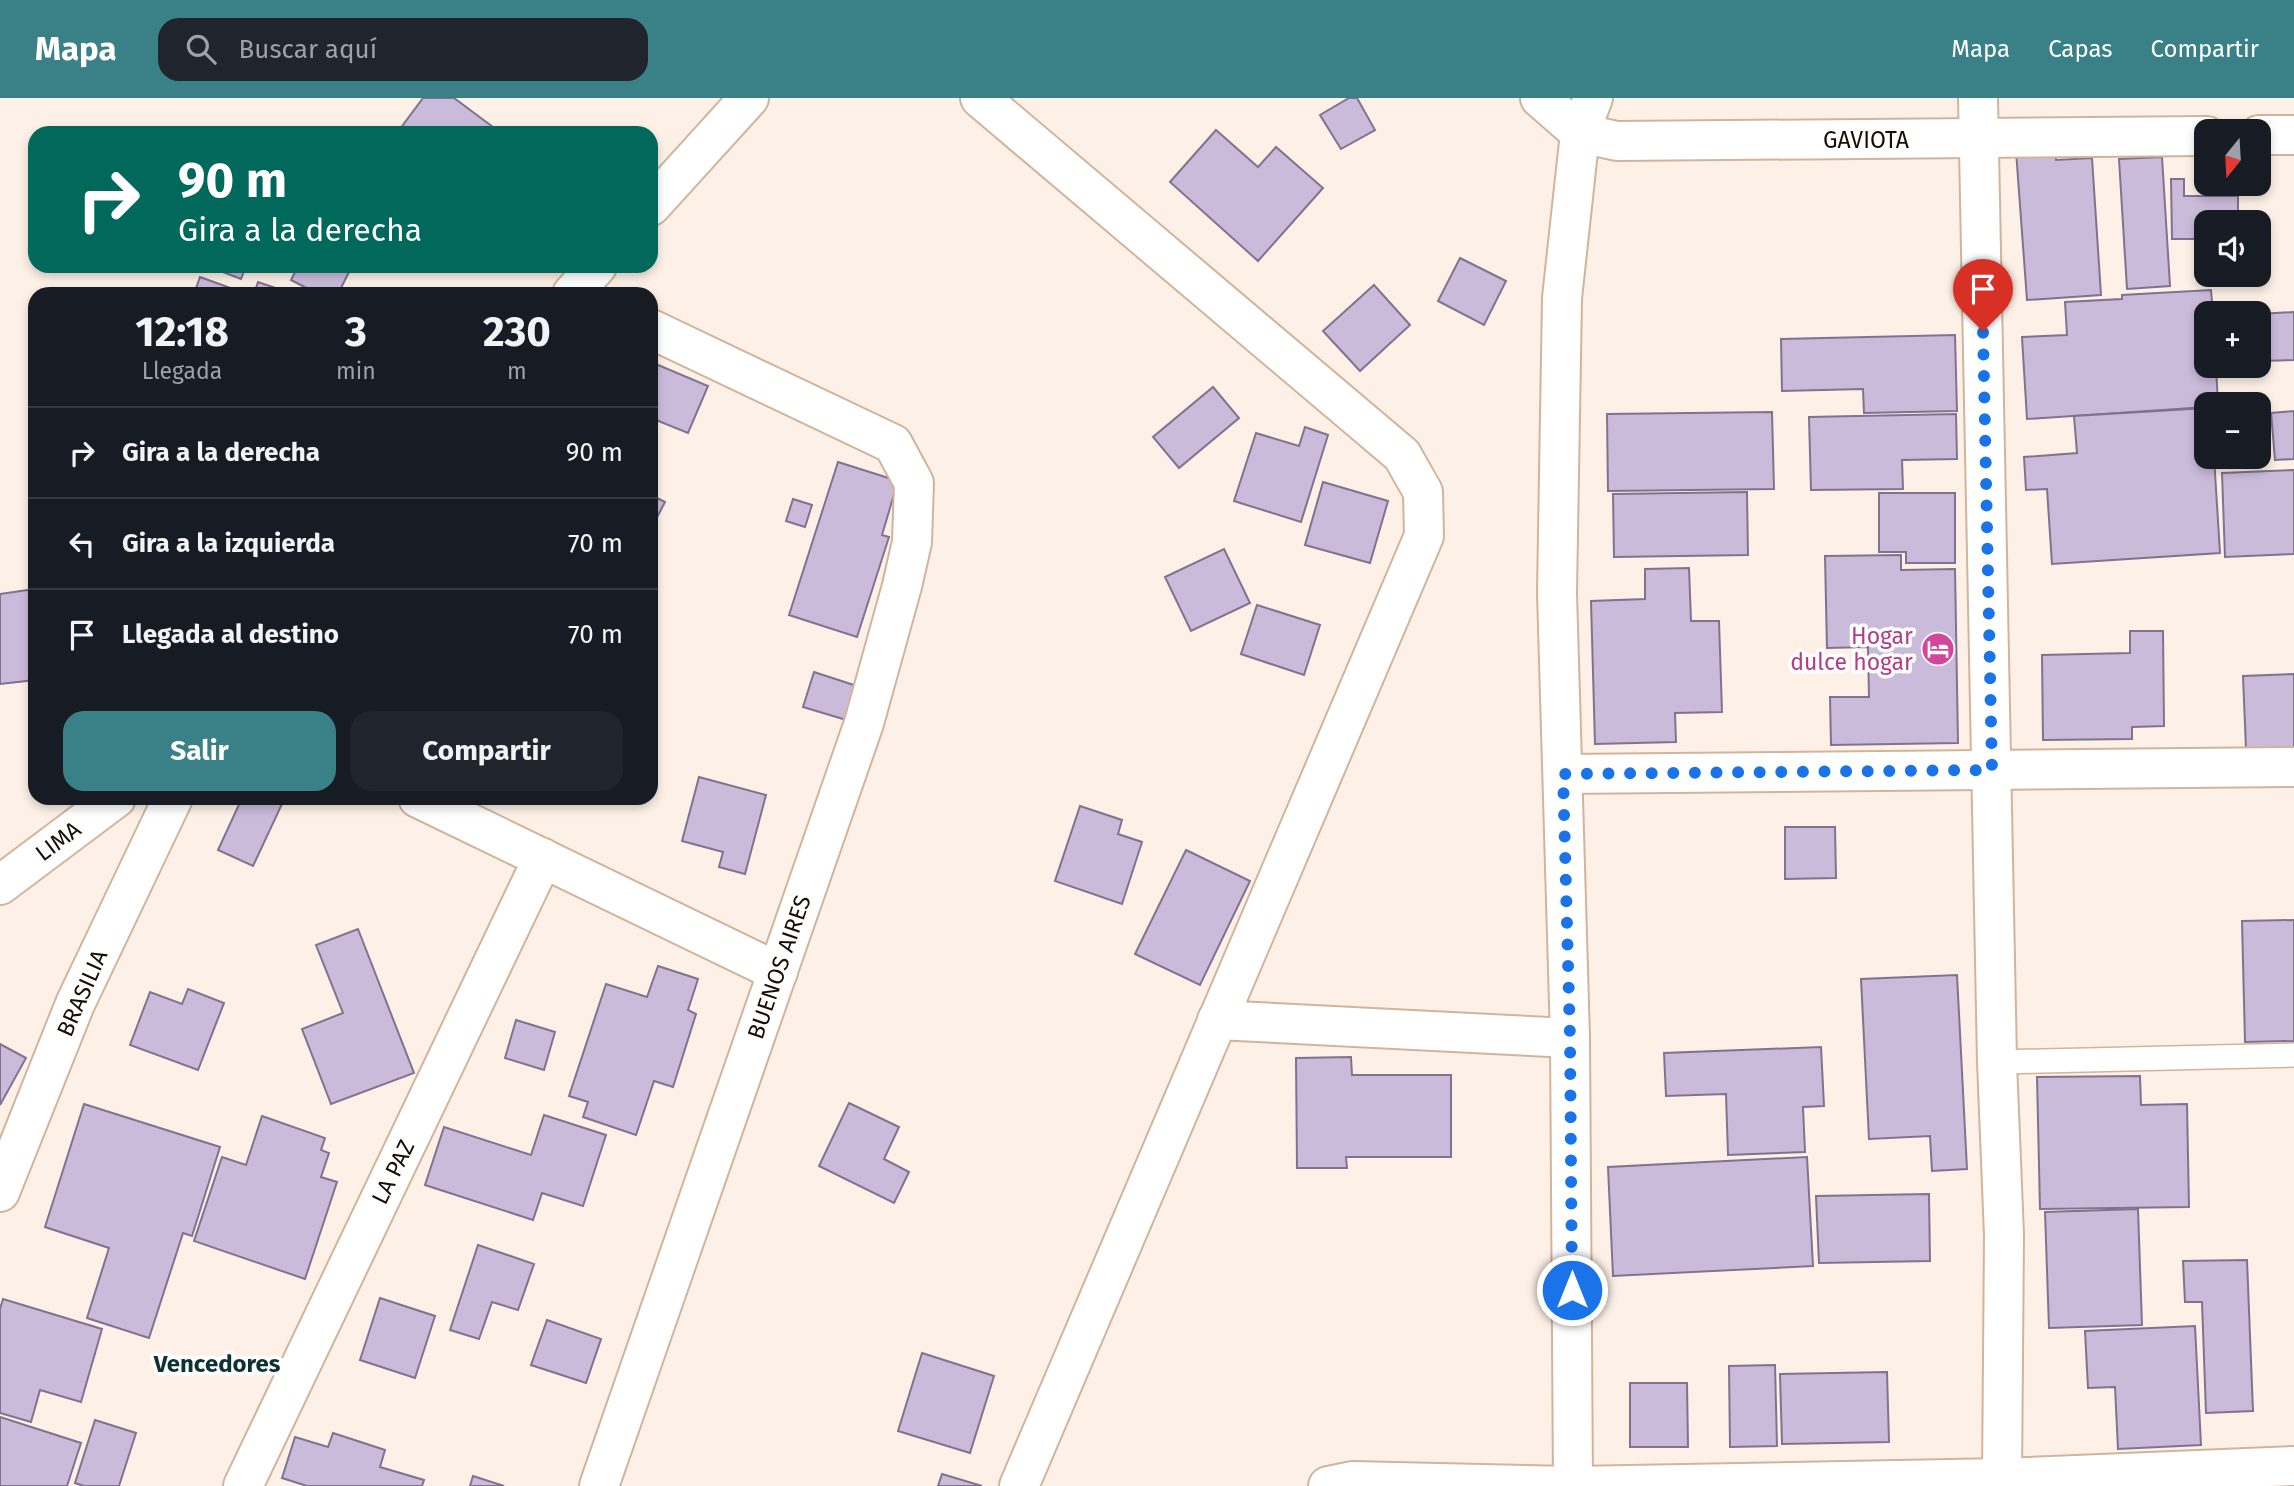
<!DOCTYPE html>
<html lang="es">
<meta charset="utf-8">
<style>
:root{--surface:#171b24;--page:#20242c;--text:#f1f3f6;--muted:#9ea1a6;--line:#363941;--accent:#398186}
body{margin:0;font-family:"Fira Sans",sans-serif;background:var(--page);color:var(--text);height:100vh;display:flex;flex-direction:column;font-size:26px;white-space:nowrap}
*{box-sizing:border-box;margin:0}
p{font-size:23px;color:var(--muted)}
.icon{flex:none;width:38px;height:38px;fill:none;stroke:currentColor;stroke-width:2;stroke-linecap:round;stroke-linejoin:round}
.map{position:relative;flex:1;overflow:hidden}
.drawer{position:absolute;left:28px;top:189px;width:630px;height:518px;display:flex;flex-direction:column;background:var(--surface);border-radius:21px;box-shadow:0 4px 10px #0003}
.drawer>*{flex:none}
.banner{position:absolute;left:28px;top:28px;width:630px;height:147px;border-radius:21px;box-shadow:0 4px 10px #0003;background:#00695c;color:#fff;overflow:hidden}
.needle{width:46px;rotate:198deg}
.controls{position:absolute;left:2194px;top:21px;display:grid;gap:14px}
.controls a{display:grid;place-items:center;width:77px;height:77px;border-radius:14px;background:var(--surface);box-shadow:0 4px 10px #0003;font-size:35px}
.pin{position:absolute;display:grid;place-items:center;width:60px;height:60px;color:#fff;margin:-72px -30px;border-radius:50% 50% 50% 0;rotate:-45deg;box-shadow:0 0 7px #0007}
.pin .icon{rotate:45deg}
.me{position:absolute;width:77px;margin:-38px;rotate:0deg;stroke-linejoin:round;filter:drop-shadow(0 0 5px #0008)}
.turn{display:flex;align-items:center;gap:24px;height:147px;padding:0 35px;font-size:32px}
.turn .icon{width:91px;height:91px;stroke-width:2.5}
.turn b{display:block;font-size:49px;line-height:60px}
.eta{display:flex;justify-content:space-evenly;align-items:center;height:119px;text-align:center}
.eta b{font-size:42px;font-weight:700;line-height:49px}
.primary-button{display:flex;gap:14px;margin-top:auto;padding:14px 35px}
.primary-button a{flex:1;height:80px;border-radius:21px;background:var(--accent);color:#fff;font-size:28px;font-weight:700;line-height:80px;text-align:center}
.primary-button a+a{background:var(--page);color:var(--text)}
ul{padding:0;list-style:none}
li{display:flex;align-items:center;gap:21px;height:91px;padding:0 35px;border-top:2px solid var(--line)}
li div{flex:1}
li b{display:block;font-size:26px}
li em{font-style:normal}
header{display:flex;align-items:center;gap:42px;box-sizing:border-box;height:98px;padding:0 35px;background:var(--accent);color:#fff}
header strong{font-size:33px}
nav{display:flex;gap:38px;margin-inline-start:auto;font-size:24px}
.search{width:490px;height:63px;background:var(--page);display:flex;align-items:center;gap:18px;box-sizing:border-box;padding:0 24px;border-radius:21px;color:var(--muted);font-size:26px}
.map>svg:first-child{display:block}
.building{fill:#cbbbdb;stroke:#81728f;stroke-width:2}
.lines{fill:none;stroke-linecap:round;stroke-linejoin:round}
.service-casing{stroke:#d1b49b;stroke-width:26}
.minor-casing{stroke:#d1b49b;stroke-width:42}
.service{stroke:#fff;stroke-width:23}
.minor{stroke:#fff;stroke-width:38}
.route{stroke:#1a73e8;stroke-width:12;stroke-dasharray:0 21.6}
.labels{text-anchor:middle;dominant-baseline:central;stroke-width:7;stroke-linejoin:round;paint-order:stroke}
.street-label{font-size:23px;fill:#170e05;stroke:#fff}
.hotel-label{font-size:23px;fill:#b23c85;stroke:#fff;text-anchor:end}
.neighbourhood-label{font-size:24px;font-weight:bold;fill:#0e3133;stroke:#fff}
</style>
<header>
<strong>Mapa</strong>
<div class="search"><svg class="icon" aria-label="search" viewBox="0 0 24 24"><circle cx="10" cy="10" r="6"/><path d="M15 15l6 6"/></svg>Buscar aquí</div>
<nav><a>Mapa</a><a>Capas</a><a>Compartir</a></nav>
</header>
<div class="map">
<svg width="2294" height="1388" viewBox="0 0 2294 1388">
<rect width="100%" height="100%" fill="#fdf1e7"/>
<!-- building -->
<g class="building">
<path d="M423 0H454L501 35H397Z"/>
<path d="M1349 0H1357L1375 32 1341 51 1320 17Z"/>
<path d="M1216 32 1258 69 1276 49 1323 90 1258 163 1170 84Z"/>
<path d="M2055 50 2056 62 2092 60 2101 197 2027 202 2016 53Z"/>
<path d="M2162 59 2170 188 2127 191 2119 61Z"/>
<path d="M2171 81H2184V98H2238V124H2207V141H2172Z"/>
<path d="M1460 160 1506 183 1484 227 1438 203Z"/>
<path d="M207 168H246L241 181Z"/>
<path d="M298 168H352L338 196H318L291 182Z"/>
<path d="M200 179 247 196H194Z"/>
<path d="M258 184 293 196H254Z"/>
<path d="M1374 187 1410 227 1360 273 1323 233Z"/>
<path d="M2211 192 2213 215H2207V268H2216L2218 306H2207V309L2027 321 2022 239 2067 237 2065 204 2122 201V197Z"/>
<path d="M2294 214V262L2259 263V216Z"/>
<path d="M1955 237 1957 313 1864 315 1863 291 1782 293 1781 241Z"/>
<path d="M651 264 708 288 688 335 651 320Z"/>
<path d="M1213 289 1239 320 1179 370 1153 339Z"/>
<path d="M2207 310V359H2214L2220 455 2052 466 2047 391 2026 392 2024 359 2077 355 2074 318Z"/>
<path d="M2294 313V361L2275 362 2271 315Z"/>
<path d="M1772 314 1774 391 1608 393 1607 316Z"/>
<path d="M1956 316 1957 361 1902 362 1903 391 1811 392 1809 319Z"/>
<path d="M1305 329 1328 337 1301 424 1234 403 1256 335 1299 348Z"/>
<path d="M838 364 898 383 882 437 889 439 857 539 789 517Z"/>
<path d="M2294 372V456L2225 459 2222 375Z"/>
<path d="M1323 384 1388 403 1370 465 1305 447Z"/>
<path d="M1747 394 1748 457 1614 459 1613 396Z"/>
<path d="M1879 395H1955V465H1906V454H1879Z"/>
<path d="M651 397 665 404 651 431Z"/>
<path d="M793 401 812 407 805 429 786 423Z"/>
<path d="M1224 451 1250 505 1191 533 1165 479Z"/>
<path d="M1901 457V472L1955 471 1958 645 1831 647 1830 599H1869L1868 549 1827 550 1825 458Z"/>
<path d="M1689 470 1691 523H1719L1722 614 1675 615 1676 644 1595 646 1591 503 1645 501V471Z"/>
<path d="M35 491V582L0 586V496Z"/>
<path d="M1257 507 1320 527 1304 577 1241 556Z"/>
<path d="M2130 533H2163L2164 628 2132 629V641L2043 642 2042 557 2130 555Z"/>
<path d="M814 574 863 590 853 624 803 609Z"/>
<path d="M2294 576V649L2246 651 2243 578Z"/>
<path d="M699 679 766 697 745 776 719 769 723 754 682 743Z"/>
<path d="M242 700H270L282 706 253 768 218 752Z"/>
<path d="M1080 708 1122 722 1118 736 1142 744 1122 806 1055 783Z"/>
<path d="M1785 729H1835L1836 780 1785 781Z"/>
<path d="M1186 752 1250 783 1200 887 1135 856Z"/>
<path d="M2294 822V943L2245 944 2242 823Z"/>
<path d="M358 831 414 975 331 1006 302 931 343 915 316 847Z"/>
<path d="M658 868 698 881 688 912 696 916 673 989 654 983 636 1037 583 1019 588 1004 569 998 606 886 647 899Z"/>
<path d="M1957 877 1967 1071 1932 1073 1930 1038 1869 1041 1861 881Z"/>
<path d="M188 891 224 905 198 972 130 947 150 894 182 906Z"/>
<path d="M516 922 555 934 544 972 505 960Z"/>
<path d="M0 946 26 960 0 1007Z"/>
<path d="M1821 949 1824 1008 1803 1009 1805 1054 1728 1057 1726 996 1666 998 1664 955Z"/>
<path d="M1351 959 1352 977H1451V1059H1346L1347 1070H1297L1296 960Z"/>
<path d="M2140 978 2141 1007 2187 1006 2189 1109 2040 1111 2037 979Z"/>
<path d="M849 1005 899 1029 884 1061 909 1074 894 1105 819 1068Z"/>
<path d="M84 1006 220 1049 192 1138 183 1135 149 1240 87 1220 109 1150 45 1129Z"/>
<path d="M544 1017 606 1037 583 1108 542 1095 533 1122 425 1087 444 1029 531 1057Z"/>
<path d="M262 1018 325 1040 321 1052 329 1055 321 1079 337 1084 305 1181 194 1143 222 1059 246 1067Z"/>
<path d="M1807 1059 1813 1168 1613 1178 1608 1069Z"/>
<path d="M1929 1096 1930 1163 1819 1165 1816 1098Z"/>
<path d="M2138 1111 2142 1227 2049 1230 2045 1114Z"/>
<path d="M478 1147 534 1166 518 1212 492 1204 479 1241 450 1232Z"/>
<path d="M2247 1162 2253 1313 2206 1315 2202 1204H2185L2183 1163Z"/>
<path d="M380 1200 435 1218 415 1280 360 1262Z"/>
<path d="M3 1201 102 1231 81 1304 40 1292 31 1324 0 1315V1211Z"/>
<path d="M547 1222 601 1241 586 1285 531 1267Z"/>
<path d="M2195 1228 2201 1347 2118 1351 2115 1289 2088 1290 2085 1233Z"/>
<path d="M922 1255 994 1278 970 1355 898 1333Z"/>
<path d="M1775 1267 1777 1348 1730 1349 1729 1268Z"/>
<path d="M1887 1274 1889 1344 1782 1346 1780 1276Z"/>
<path d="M1630 1285H1687L1688 1349H1630Z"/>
<path d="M0 1319 81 1345 67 1388H0Z"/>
<path d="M95 1322 136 1335 119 1388H84L75 1385Z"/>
<path d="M333 1335 385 1352 380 1369 424 1382 422 1388H307L282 1380 295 1339 328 1349Z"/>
<path d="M942 1376 982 1388H938Z"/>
<path d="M473 1378 504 1388H470Z"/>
</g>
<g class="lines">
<defs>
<path id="service" d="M1997 964 2294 957"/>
<g id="minor">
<path d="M980 0 1402 357 1423 394 1424 438 1019 1388"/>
<path d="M1540 0 1580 35 1617 43 2207 38"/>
<path d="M1978 0 1997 964 2004 1137 2002 1380"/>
<path d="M2259 37H2294"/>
<path d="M651 108 749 0"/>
<path d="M572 196 597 168"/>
<path d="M1563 676 2294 669"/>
<path d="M418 700 778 874"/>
<path d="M0 787 116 700"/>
<path d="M1217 922 1570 940"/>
<path d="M0 1094 75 906 173 700"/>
<path d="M243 1388 543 760"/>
<path d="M599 1388 864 625 902 488 912 444 914 385 893 346 651 231"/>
<path d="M1328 1388 1352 1383 1573 1388 2002 1380 2294 1368"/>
<path d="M1573 1388 1570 940 1557 495 1562 200 1580 35 1593 0"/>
</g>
</defs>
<!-- service casing -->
<use href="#service" class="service-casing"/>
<!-- minor casing -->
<use href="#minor" class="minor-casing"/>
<!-- service -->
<use href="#service" class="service"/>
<!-- minor -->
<use href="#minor" class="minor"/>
</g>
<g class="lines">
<!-- route -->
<path class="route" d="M1572 1192 1570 940 1563 676 1992 672 1983 233"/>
</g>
<!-- icons -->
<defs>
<symbol id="hotel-disc" viewBox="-11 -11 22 22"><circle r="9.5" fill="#d1479c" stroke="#fff"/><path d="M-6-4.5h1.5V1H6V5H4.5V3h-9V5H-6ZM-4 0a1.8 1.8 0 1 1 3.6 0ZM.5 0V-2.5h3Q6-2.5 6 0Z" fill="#fff"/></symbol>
</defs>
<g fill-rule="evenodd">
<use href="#hotel-disc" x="1919" y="532" width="38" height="38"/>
</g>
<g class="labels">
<!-- street labels -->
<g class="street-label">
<text x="1866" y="42">GAVIOTA</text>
<text transform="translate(58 743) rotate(-37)">LIMA</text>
<text transform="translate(779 869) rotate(-71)">BUENOS AIRES</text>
<text transform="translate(82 895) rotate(-66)">BRASILIA</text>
<text transform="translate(393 1074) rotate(-64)">LA PAZ</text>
</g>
<!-- hotel labels -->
<g class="hotel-label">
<text x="1913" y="538">Hogar<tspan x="1913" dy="26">dulce hogar</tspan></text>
</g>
<!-- neighbourhood labels -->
<g class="neighbourhood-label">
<text x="217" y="1266">Vencedores</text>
</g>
</g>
</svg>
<div class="controls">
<a><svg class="needle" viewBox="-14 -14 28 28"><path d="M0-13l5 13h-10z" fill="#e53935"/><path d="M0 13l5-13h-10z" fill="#9ea1a6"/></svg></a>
<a><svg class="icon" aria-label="sound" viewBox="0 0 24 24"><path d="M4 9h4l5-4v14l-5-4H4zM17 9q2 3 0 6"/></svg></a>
<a>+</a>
<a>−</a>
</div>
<div class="pin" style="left:1983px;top:233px;background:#d93025"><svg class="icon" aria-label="arrive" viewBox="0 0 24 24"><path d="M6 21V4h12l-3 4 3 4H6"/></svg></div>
<svg class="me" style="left:1572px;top:1192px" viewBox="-20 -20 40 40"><circle r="17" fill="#1a73e8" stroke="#fff" stroke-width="3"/><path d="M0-11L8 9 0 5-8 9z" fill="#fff"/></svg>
<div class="banner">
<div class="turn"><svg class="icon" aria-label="right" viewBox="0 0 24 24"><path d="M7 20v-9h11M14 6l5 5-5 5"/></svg><div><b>90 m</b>Gira a la derecha</div></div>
</div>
<section class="drawer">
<div class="eta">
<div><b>12:18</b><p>Llegada</p></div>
<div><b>3</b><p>min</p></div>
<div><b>230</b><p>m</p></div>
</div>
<ul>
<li><svg class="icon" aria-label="right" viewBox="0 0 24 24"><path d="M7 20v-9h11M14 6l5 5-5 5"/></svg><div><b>Gira a la derecha</b></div><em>90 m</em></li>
<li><svg class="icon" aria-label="left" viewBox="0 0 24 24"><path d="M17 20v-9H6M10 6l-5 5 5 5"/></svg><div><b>Gira a la izquierda</b></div><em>70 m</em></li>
<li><svg class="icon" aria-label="arrive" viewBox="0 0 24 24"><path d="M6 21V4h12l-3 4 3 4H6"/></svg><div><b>Llegada al destino</b></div><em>70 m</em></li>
</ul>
<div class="primary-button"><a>Salir</a><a>Compartir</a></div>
</section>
</div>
